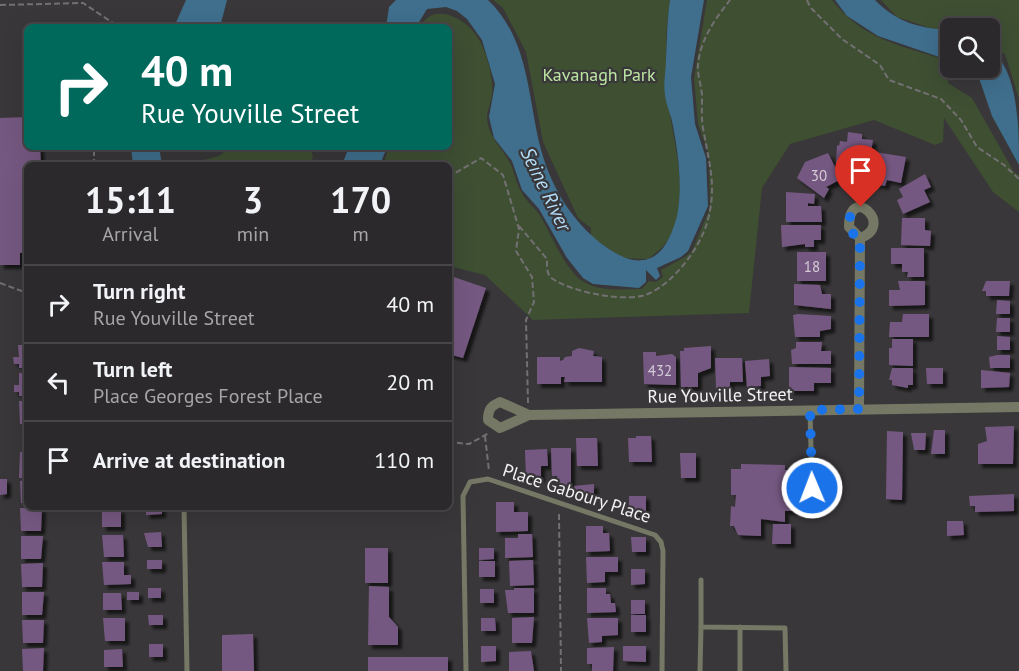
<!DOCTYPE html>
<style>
:root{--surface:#2b292b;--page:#373537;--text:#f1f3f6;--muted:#a6a6a9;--line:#474547}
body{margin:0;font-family:"PT Sans",sans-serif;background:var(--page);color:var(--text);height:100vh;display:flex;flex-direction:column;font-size:22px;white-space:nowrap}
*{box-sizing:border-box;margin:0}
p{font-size:20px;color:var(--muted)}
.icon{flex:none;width:33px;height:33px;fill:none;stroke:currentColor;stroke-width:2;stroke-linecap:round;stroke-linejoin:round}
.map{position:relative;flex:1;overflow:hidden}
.details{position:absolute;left:24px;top:162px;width:428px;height:348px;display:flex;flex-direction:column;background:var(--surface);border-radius:9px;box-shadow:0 6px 24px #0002,0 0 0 2px var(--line)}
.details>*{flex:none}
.guide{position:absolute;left:24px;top:24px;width:428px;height:126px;border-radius:9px;box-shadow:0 6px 24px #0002,0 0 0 2px var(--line);background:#00695c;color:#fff;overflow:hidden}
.controls{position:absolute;left:940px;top:18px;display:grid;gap:12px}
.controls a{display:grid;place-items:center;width:60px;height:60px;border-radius:9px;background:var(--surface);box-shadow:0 6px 24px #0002,0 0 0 2px var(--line);font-size:30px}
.pin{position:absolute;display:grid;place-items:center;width:51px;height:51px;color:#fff;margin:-62px -26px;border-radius:50% 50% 50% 0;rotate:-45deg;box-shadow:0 0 6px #0007}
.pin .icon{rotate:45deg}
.me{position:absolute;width:66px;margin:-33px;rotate:359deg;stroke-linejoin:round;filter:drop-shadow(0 0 4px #0008)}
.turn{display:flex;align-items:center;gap:21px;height:126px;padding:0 18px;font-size:27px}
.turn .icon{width:78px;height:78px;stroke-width:2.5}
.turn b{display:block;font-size:42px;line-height:51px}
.eta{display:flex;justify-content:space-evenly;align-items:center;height:102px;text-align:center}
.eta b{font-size:36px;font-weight:600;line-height:42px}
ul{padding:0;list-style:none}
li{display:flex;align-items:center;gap:18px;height:78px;padding:0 18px;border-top:2px solid var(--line)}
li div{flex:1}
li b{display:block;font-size:22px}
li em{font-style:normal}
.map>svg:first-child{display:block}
.green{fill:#3e4f32}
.water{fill:#3f6f8d}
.building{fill:#755981;filter:url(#shadow)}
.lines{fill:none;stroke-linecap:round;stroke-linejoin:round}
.path{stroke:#727072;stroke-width:2;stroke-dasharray:6 3;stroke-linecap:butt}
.service{stroke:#747864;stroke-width:5}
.minor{stroke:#747864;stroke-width:10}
.route{stroke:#1a73e8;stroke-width:10;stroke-dasharray:0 18}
.labels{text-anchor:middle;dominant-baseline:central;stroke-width:4.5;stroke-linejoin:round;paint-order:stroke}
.number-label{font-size:15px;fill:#d4ccd7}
.park-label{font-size:18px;fill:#bce6a2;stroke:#393739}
.street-label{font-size:18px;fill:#f3f2f4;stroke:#393739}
.water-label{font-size:20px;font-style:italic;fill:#b2ddf9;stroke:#393739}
</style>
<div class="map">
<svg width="1019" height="671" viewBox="0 0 1019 671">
<defs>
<filter id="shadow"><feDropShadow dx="4" dy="4" stdDeviation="1.5" flood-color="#0009"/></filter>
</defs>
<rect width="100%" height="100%" fill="#393739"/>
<!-- green -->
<g class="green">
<path d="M493 0H670C664 38 665 77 670 114 676 151 688 197 672 233 667 244 658 252 648 259L621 258 591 236V228L578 218 543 142 526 52 503 8Z"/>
<path d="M707 0H832C863 39 898 45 943 59L949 72 948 83 972 98 1014 172 1019 175V212L993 192 944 118 943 142 935 145 874 120 790 144 762 188 749 313 533 320 485 275 449 266 448 165H383L389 147H448V27H420C434 0 468 19 480 41 487 55 494 79 492 94 491 106 485 112 488 125 492 141 503 149 510 163 515 173 516 184 522 193 526 201 534 207 539 214 551 233 565 271 584 282 600 292 624 289 642 289L649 281 656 282 663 277 661 270 685 257 692 251 710 208 709 155 698 124 694 78Z"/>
<path d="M881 0H1019V99L1005 54 990 49V28H951V35L897 17Z"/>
<path d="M231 147H310L313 157 310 165 189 164 219 156Z"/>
</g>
<!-- water -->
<g class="water">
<path d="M186 0H227L220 27H174Z"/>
<path d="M396 0H488C527 37 528 93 539 142 549 184 571 222 606 247 618 255 632 264 648 259 665 254 673 231 677 216 683 186 678 151 672 121 670 112 666 104 665 95 663 83 666 70 666 59 667 39 667 20 670 0H704L691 77 695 124 706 158 708 206 688 251 681 257 657 268 660 276 656 280 646 270V282L639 288 593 284 583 278 567 258 539 209 522 190 512 161 494 138 489 117 495 84 482 40 467 19 457 11 446 7 427 9 416 27H386L389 7Z"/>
<path d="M835 0H875C896 22 921 29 951 30V61L878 36 847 16Z"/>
<path d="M990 49C1019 70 1019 130 1019 165L992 116 979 78 963 68H990Z"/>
<path d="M131 147H159L162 165H133Z"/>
<path d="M349 147H387L380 165H342Z"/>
</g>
<!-- building -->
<g class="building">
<path d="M27 117V147H40L41 165H27V253H20V265H0V118Z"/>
<path d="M848 132 862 134V139L873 140 866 183 850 181 851 170 836 164 837 145 839 146 840 141 847 142Z"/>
<path d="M875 152 906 157 901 183 887 180 885 186 869 183Z"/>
<path d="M828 153 841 179 826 187 829 189 824 198 797 178 805 162Z"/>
<path d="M925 174 931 187 924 190 930 202 903 214 897 200 903 197 899 189Z"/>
<path d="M786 192 815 194 814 204 808 203V206H821L822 222H786Z"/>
<path d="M902 218H925V230L931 231 930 246 901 245Z"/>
<path d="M781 225H821V240H814V247H805V244L782 247Z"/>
<path d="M891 248H924V277H907L908 272H902V264H891Z"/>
<rect x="797" y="252" width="29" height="29"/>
<path d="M448 275 486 288 463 358 448 354Z"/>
<path d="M898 281H925V305L889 306V290H900Z"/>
<path d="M986 281H1010L1009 296H986V291H982Z"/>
<path d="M794 284 820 285 822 294H831V309L794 305Z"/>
<path d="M997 300 1010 301V314H996Z"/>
<path d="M798 314 831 316V329L820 331V337H795L793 315Z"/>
<path d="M903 314H929V337H889L890 322H902Z"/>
<path d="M997 318H1010V332H996Z"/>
<path d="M997 336 1010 337V350H997Z"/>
<path d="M892 339H913V366L889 365V348H892Z"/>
<path d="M796 342H822L821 351H831V364H792L791 350 796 348Z"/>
<path d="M18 345H27V368H19V364H14L13 357H19Z"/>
<path d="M711 346V368L698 373V387H681L680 351H684V348Z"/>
<path d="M579 348 594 351 593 356 602 357V382H564L565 377H561V384H537V357H560V361L563 360 565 357 572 356V351Z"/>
<path d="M643 352H656V356L672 354 676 357V385L644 384Z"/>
<path d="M997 355H1010V368H990L989 357Z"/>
<path d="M715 358H742L743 382H730V388H716Z"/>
<path d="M769 359 770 376 761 377V386L747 387 745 361Z"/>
<path d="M789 367 831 368V383H814V391H789Z"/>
<path d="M892 368H913V385H908V388L892 385V380H889Z"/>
<path d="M926 368H943V384H927Z"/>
<path d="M981 370 1010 373 1009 387 981 388Z"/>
<path d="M19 373H27V396H19V392H14V385H19Z"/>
<path d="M19 401H27V424H20Z"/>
<path d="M1014 426 1013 464H978V444L987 441 985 427Z"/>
<path d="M934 430H945V454H931Z"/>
<path d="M887 431 903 432 902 500 886 499Z"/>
<path d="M911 433H926L925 450H914Z"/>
<path d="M636 436H651L652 462H629L628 438H636Z"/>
<path d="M576 438H597L598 466H577Z"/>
<path d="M551 448H571V485L558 486 557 476H552Z"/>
<path d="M547 449 548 466H541V478L526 479 525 450Z"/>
<path d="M20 452H27V475H24V478H19Z"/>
<path d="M680 453H696V478H681Z"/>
<path d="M741 464 785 465V470L807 471 806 511H785V522L761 519V536L738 535 734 526H730L731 506 735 507 736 495H731V469H741Z"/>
<path d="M0 479H7V494L0 495Z"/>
<path d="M27 480V503H21L20 481Z"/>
<path d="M594 484V498H575L574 486Z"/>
<path d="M1014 494V511L975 512V506H970L969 496Z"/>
<rect x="629" y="496" width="17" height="17"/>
<path d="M496 502H514V512H528V531L496 532Z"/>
<path d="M146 507H162V514L146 515Z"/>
<path d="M20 508H42L41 531H21Z"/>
<path d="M121 509V527H102V510Z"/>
<path d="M947 521H963L964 535 947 536Z"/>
<path d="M773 524H791V544H772Z"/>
<path d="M586 526H603V533H609L610 551 586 552Z"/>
<path d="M161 532 162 547H148L144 533Z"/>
<path d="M518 534H532L533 557 505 558V538H518Z"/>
<path d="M102 535H123L124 557H104Z"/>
<path d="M21 536H43L41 559H21Z"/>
<path d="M631 537H646V552H632Z"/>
<rect x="365" y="548" width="23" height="35"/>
<path d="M479 548H494V559L479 560Z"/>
<path d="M586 557H618V572H605V582L587 583Z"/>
<rect x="147" y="560" width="15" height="9"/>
<path d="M533 560 534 585 510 586 509 561Z"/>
<rect x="479" y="561" width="16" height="16"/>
<path d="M102 562H124V575H131V584L104 585Z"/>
<path d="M43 563 42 587H22L21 564Z"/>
<path d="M631 569H645V584L631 585Z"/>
<path d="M369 586 389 587V617L398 627V645H368Z"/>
<rect x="148" y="588" width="13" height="10"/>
<path d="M514 588H534V613H508L505 590H514Z"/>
<path d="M587 588H606V594H610L611 603H615L616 612 587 613Z"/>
<rect x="480" y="589" width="14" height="14"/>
<path d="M22 592H44L42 615H22Z"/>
<rect x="127" y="592" width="12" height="8"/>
<path d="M103 593H121L122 610H103Z"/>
<rect x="631" y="600" width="14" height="14"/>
<path d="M148 615H163V625H149Z"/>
<rect x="631" y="615" width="15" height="17"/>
<path d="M534 617 532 643H512V618Z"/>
<path d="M103 618H125V641H105Z"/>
<path d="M481 618H495L496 631H481Z"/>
<path d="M587 618H618V635L602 636V642L589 643Z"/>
<path d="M22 620H44L43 643H23Z"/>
<path d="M253 634 254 671H222V635Z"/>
<rect x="149" y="644" width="14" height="13"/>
<path d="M481 646H496V661L481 662Z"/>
<path d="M623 646H646V662L623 661Z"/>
<path d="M614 647 613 671H592V664H587V648Z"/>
<path d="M44 648 43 671H23L22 649Z"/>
<path d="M122 649 123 667H104V650Z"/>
<path d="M531 651 534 671H509V652Z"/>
<rect x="368" y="657" width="80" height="14"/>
</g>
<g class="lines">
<!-- path -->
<g class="path">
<path d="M807 0 810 7 842 39 880 65 889 80 941 99 961 120 977 147 1004 165 1019 179"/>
<path d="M0 5 83 3 119 27"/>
<path d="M94 165V147"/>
<path d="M448 177 481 158 503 175 519 229 516 251 532 277 534 302 526 320 528 403"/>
<path d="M519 226 547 259C547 266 546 275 553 279 571 292 630 304 650 293 675 281 699 249 707 223 717 188 710 168 704 133 701 121 702 110 702 97 702 87 697 75 698 65 700 40 715 19 730 0"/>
<path d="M0 283 27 293"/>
<path d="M485 436 489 471"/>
<path d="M448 442 469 444 489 433"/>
<path d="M559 514 561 671"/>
</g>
<!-- service -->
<g class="service">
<path d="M810 410 812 488"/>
<path d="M184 507 187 671"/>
<path d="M701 580V627L785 628 786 671"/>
<path d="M740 627V671"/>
<path d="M466 671 463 496 470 482 488 479 655 535 661 542 663 551 662 671"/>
<path d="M700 671 701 627"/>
</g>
<!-- minor -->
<g class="minor">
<path d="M859 409 860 238 849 227C849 182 896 226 860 238"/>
<path d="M529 415 500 402C491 406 488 409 488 420L500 428 529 415 1019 407"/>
</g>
</g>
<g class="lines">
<!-- route -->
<path class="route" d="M812 488 810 410 859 409 860 238C844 232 846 212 861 207"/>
</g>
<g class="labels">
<!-- number labels -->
<g class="number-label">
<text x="819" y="175">30</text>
<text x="812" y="266">18</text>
<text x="660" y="370">432</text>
</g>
<!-- park labels -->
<g class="park-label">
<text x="599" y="74">Kavanagh Park</text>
</g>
<!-- street labels -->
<g class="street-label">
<text transform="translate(720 395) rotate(-1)">Rue Youville Street</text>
<text transform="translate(577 493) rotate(18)">Place Gaboury Place</text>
</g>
<!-- water labels -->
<g class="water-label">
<text transform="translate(546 189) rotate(64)">Seine River</text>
</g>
</g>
</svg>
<div class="controls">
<a><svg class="icon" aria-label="search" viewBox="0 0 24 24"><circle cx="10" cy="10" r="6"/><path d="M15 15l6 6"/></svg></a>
</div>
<div class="pin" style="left:861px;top:207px;background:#d93025"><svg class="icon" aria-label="arrive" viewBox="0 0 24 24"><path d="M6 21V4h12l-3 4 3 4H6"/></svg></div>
<svg class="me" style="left:812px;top:488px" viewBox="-20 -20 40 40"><circle r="17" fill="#1a73e8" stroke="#fff" stroke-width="3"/><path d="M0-11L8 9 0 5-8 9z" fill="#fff"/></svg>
<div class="guide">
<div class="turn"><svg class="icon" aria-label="right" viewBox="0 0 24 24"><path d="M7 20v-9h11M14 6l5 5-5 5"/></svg><div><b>40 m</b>Rue Youville Street</div></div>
</div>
<section class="details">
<div class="eta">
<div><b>15:11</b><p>Arrival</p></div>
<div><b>3</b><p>min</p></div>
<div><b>170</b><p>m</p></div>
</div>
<ul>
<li><svg class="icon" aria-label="right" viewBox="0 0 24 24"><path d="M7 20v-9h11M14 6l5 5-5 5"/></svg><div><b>Turn right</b><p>Rue Youville Street</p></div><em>40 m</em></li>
<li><svg class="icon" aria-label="left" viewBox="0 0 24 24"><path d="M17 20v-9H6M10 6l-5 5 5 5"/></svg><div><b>Turn left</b><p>Place Georges Forest Place</p></div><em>20 m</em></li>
<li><svg class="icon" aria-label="arrive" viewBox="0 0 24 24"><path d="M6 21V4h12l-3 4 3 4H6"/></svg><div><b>Arrive at destination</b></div><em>110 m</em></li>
</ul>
</section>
</div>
